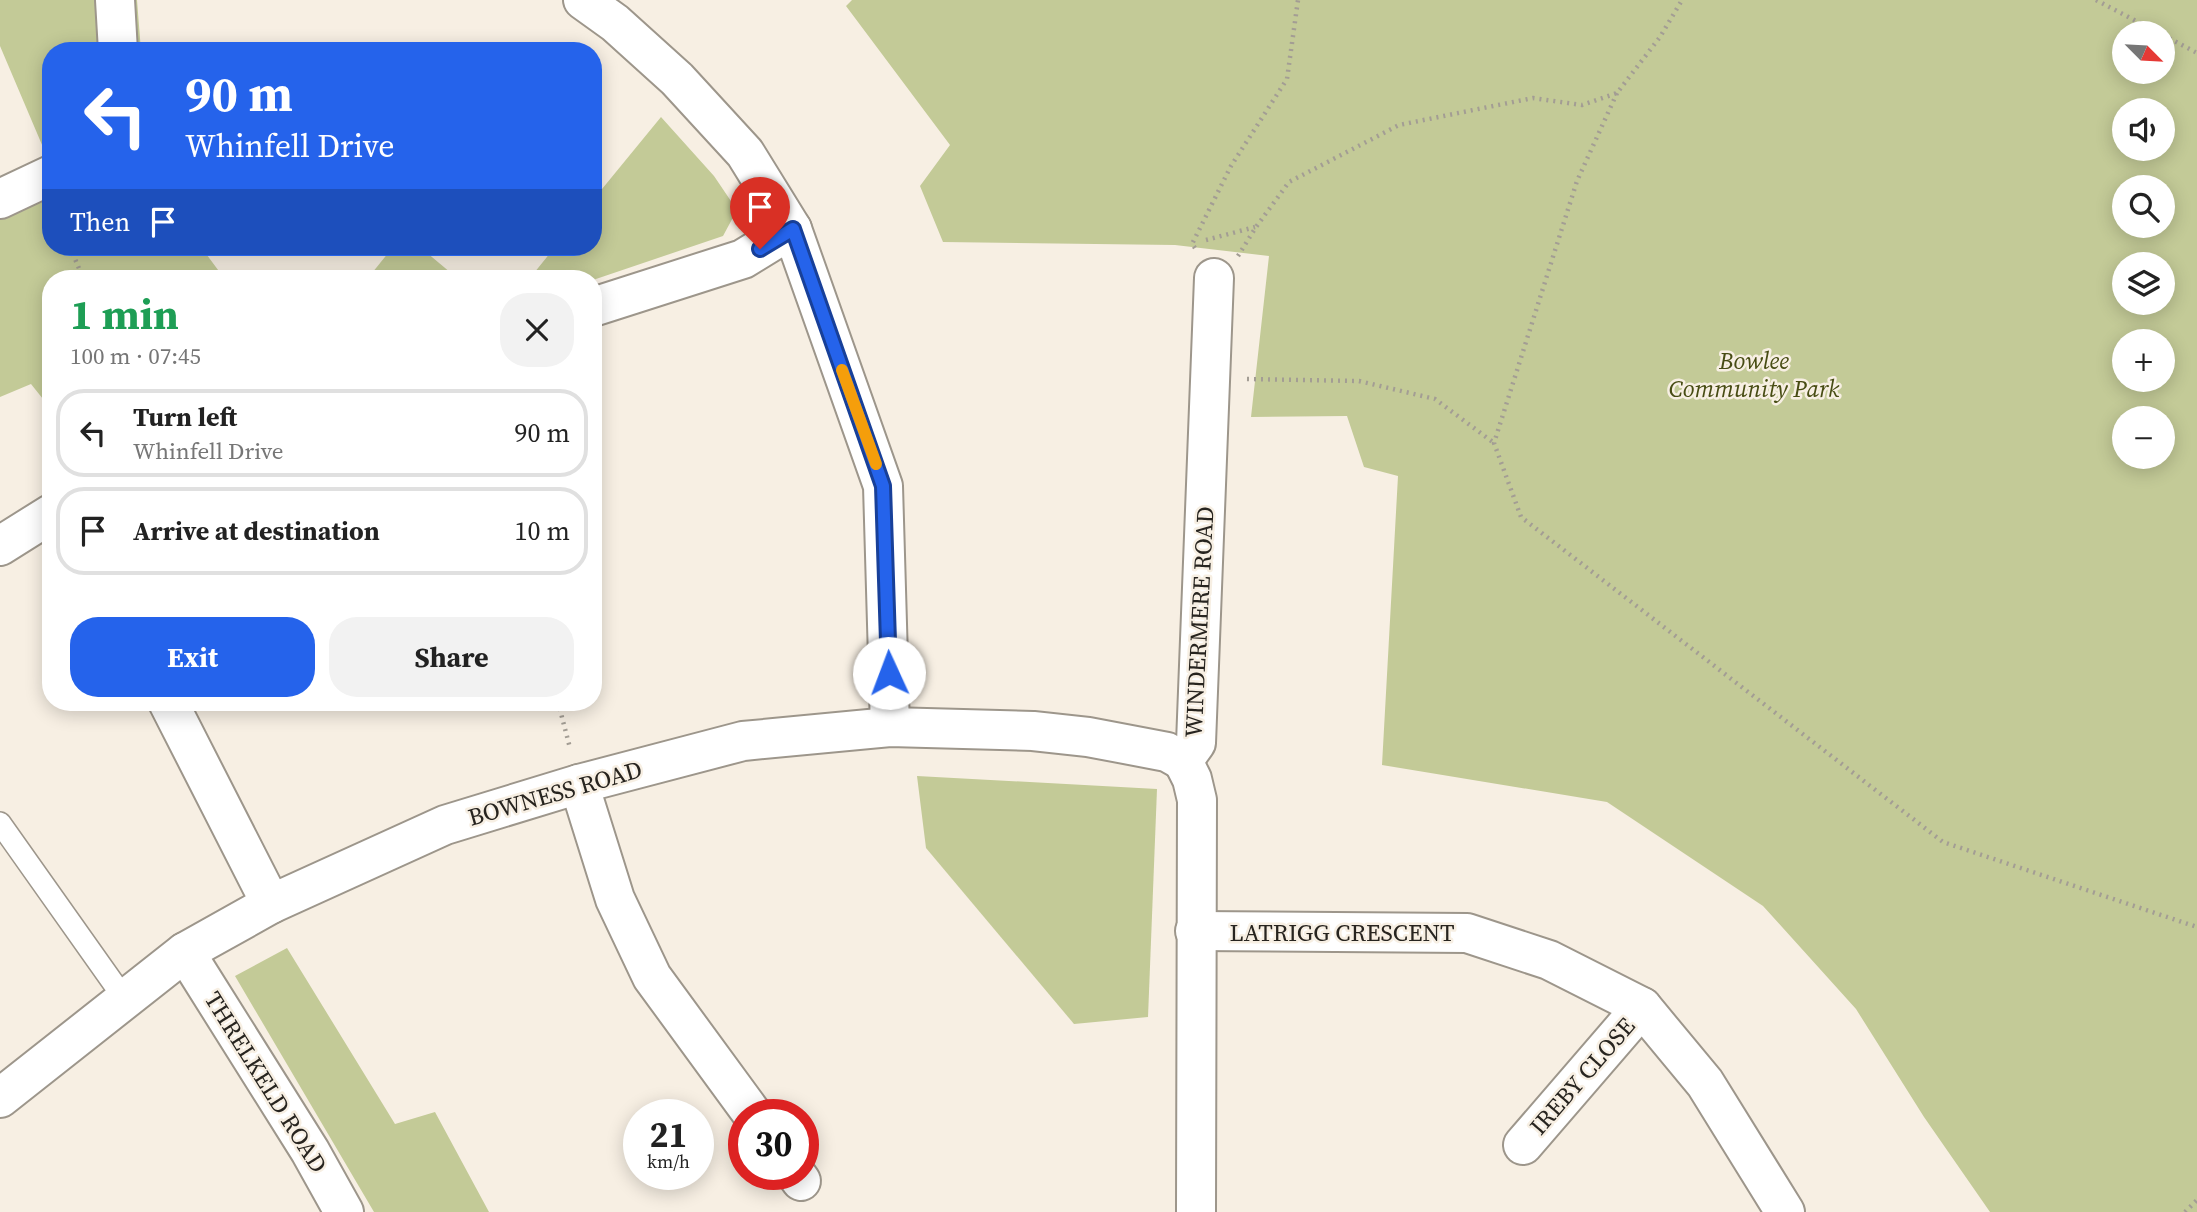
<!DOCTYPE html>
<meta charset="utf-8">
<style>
:root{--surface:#fff;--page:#f2f2f2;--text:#222;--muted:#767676;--line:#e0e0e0;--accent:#2563eb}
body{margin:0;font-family:"Source Serif 4",serif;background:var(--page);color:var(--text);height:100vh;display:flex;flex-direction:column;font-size:26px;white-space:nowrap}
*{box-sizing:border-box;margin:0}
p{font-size:23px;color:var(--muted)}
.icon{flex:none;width:38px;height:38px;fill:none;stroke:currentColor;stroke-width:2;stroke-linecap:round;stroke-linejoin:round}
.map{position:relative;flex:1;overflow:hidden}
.sheet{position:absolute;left:42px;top:270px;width:560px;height:441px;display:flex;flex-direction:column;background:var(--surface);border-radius:28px;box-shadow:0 4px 18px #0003}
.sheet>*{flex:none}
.banner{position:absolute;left:42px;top:42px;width:560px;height:214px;border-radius:28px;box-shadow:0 4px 18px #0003;background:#2563eb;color:#fff;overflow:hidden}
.needle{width:46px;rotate:114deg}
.tools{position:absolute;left:2112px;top:21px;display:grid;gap:14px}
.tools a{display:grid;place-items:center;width:63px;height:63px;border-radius:50%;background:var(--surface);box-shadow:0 4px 18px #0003;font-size:35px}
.speed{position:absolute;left:623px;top:1099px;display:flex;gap:14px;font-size:35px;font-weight:700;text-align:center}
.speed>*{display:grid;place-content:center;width:91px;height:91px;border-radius:50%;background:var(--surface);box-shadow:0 4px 18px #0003;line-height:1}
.speed small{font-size:18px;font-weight:400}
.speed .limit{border:10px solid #d22;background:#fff;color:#111}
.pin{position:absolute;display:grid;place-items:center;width:60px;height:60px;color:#fff;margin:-72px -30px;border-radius:50% 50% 50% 0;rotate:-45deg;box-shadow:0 0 7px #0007}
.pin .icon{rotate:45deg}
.me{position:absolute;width:77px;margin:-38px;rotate:358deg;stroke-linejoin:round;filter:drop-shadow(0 0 5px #0008)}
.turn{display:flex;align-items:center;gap:24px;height:147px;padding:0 28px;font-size:32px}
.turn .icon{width:91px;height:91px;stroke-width:2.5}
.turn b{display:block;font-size:49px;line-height:60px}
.then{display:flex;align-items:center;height:66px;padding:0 28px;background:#0003;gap:14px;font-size:26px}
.round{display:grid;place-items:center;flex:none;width:74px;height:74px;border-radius:28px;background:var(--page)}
.overview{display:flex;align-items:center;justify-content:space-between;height:119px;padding:0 28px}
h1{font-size:42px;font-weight:700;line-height:52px;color:#1e9e55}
.cta{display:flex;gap:14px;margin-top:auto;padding:14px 28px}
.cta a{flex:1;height:80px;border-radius:28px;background:var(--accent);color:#fff;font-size:28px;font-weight:700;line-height:80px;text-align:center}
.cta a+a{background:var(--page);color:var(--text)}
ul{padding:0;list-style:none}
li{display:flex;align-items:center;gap:21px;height:88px;margin:0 14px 10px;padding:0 14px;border:4px solid var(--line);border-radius:28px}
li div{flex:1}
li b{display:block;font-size:26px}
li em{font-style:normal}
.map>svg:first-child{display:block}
.green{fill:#c3ca97;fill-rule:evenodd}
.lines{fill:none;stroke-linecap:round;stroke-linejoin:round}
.service-casing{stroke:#9d968b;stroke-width:24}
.minor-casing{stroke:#9d968b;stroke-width:42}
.path{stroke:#a39d94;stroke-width:4.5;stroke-dasharray:2 5;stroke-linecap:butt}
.service{stroke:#fff;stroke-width:21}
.minor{stroke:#fff;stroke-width:38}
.route-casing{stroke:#184099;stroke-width:18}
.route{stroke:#2563eb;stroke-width:12}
.slow{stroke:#f59e0b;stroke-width:12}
.labels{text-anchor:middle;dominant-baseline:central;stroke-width:5;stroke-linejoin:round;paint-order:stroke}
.park-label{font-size:24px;font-style:italic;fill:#474c13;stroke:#f7efe3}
.street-label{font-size:24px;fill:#27241f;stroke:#f7efe3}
</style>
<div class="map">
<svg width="2197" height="1212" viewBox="0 0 2197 1212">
<rect width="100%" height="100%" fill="#f7efe3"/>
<!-- green -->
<g class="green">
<path d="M0 0H137L141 51H51V166L0 46Z"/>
<path d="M852 0H2197V1212H1990L1924 1117 1856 1009 1763 906 1607 802 1382 765 1398 476 1364 467 1347 416 1251 417 1269 256 1175 245 943 242 920 186 950 145 846 6ZM2124 33H2163V72H2124ZM2124 110H2163V149H2124ZM2124 187H2163V226H2124ZM2163 264V303H2124V264ZM2124 341H2163V380H2124ZM2124 418H2163V457H2124Z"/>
<path d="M661 117 714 176 737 210 723 236 593 280V278H530L555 247H593V200Z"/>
<path d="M51 198V247H201L224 278H51V409L31 384 0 397V220Z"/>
<path d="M393 247H420L457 278H368Z"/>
<path d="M917 776 1157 789 1148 1017 1074 1024 926 848Z"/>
<path d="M287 948 395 1124 435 1112 489 1212H374L235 976Z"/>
</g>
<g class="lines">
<defs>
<path id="service" d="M0 823 126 1001"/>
<g id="minor">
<path d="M115 0 118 51"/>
<path d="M583 0 615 23 677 79 745 153 792 229 883 486 890 727"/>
<path d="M0 199 51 175"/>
<path d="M593 307 743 259 792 229"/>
<path d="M0 546 51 514"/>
<path d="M168 702 271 904"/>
<path d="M1183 761 1196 743 1214 278"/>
<path d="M1183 761 1192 779 1197 800 1196 1212"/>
<path d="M579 784 615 899 652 977 753 1115"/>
<path d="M1195 931 1467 933 1549 960 1642 1007 1705 1083 1785 1212"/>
<path d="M185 952 310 1151 344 1212"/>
<path d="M0 1098 185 952 271 904 445 825 579 784 743 741 890 727 1033 731 1088 737 1167 752 1183 761"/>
<path d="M1523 1145 1642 1007"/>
<path d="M796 1174 801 1181"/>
</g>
</defs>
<!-- service casing -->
<use href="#service" class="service-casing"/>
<!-- minor casing -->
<use href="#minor" class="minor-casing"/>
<!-- path -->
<g class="path">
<path d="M2096 0 2159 33"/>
<path d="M2163 35 2197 53"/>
<path d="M1617 93 1577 181 1494 443 1521 517 1943 842 2197 927"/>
<path d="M1206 240 1255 227"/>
<path d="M70 247 83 278"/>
<path d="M1195 248 1192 244 1231 166 1287 79 1298 0"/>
<path d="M1238 256 1256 227 1289 182 1399 125 1533 98 1582 105 1617 93 1660 37 1682 0"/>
<path d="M1247 379 1359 381 1435 399 1494 443"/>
<path d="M558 702 570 748"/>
<path d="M2185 1212 2197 1200"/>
</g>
<!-- service -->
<use href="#service" class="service"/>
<!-- minor -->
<use href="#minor" class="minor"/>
</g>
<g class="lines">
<defs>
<path id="route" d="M760 249 793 229 883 486 889 673"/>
</defs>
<!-- route casing -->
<use href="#route" class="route-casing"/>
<!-- route -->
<use href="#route" class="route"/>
<!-- slow -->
<path class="slow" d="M842 370 876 464"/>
</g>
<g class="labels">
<!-- park labels -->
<g class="park-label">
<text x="1754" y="360">Bowlee<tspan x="1754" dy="28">Community Park</tspan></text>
</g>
<!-- street labels -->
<g class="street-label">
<text transform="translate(1199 622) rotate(-87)">WINDERMERE ROAD</text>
<text transform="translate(555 793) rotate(-16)">BOWNESS ROAD</text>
<text x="1342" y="932">LATRIGG CRESCENT</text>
<text transform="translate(1582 1076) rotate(-49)">IREBY CLOSE</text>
<text transform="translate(266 1082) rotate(58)">THRELKELD ROAD</text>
</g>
</g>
</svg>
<div class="tools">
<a><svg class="needle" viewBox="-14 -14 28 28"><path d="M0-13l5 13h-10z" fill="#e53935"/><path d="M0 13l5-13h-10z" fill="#767676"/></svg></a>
<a><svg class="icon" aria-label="sound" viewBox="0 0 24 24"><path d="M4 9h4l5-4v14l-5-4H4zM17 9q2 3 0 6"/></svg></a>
<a><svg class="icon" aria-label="search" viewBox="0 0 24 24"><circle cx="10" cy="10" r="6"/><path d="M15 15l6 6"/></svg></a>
<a><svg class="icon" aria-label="layers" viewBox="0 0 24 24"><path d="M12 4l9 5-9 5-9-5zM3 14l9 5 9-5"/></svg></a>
<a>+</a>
<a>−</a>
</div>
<div class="speed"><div>21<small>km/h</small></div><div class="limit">30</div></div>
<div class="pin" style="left:760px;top:249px;background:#d93025"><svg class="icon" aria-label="arrive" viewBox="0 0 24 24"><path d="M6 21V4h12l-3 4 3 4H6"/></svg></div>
<svg class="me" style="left:889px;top:673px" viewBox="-20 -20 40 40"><circle r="19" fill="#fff"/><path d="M0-13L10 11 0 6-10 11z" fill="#2563eb"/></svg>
<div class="banner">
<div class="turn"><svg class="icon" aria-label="left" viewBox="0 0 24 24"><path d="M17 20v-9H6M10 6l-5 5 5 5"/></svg><div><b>90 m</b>Whinfell Drive</div></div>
<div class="then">Then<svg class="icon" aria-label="arrive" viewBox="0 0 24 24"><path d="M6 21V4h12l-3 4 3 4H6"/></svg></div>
</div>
<section class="sheet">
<div class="overview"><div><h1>1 min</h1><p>100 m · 07:45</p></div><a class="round"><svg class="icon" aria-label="close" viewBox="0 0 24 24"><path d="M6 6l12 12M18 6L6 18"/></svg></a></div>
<ul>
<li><svg class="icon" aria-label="left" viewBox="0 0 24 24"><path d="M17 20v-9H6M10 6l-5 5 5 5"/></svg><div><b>Turn left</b><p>Whinfell Drive</p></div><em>90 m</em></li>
<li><svg class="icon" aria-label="arrive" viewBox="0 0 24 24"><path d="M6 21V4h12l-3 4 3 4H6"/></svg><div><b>Arrive at destination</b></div><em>10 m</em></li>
</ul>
<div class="cta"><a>Exit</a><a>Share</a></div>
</section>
</div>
